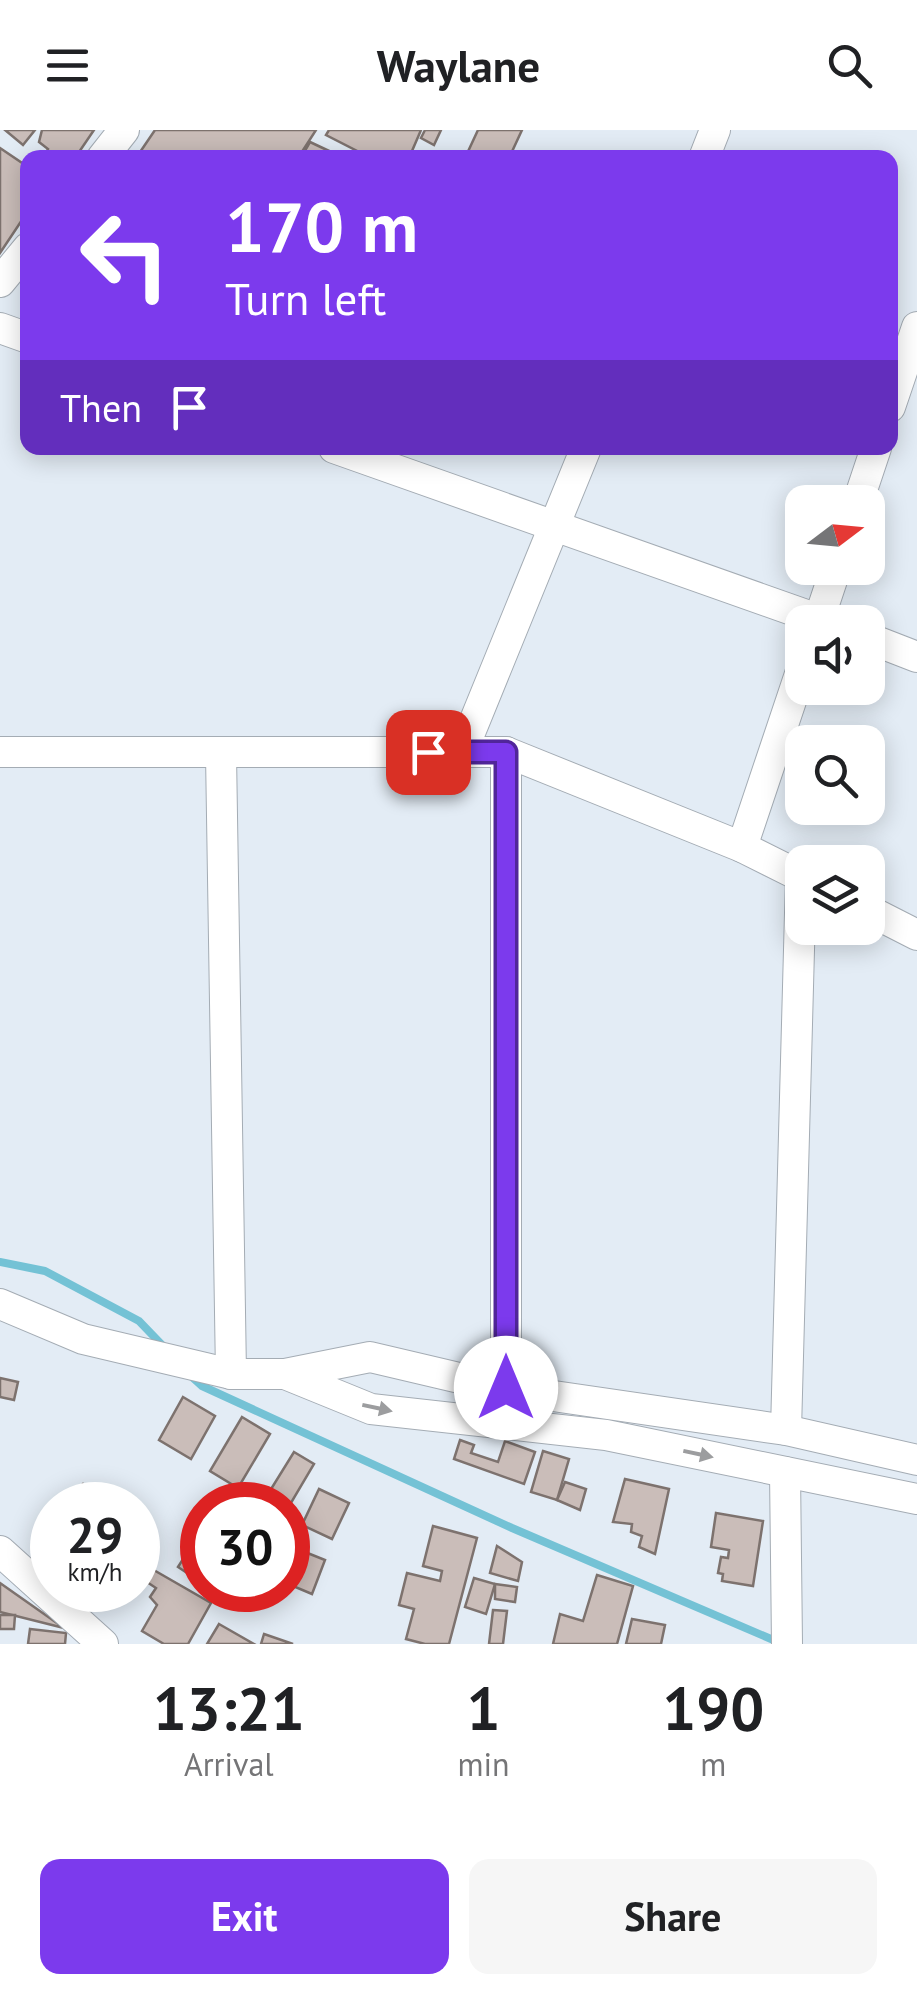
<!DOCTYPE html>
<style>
:root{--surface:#fff;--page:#f6f6f6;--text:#202124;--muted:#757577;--accent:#7c3aed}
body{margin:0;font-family:"PT Sans",sans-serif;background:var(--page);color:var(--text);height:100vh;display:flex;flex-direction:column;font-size:38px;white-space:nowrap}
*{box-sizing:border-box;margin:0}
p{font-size:32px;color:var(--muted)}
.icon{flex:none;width:55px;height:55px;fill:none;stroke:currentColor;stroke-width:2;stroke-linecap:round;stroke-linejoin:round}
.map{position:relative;height:1514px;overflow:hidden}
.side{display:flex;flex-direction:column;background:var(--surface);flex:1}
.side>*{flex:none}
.banner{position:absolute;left:20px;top:20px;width:878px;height:305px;border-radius:20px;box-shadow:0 5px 25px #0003;background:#7c3aed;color:#fff;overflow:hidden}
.needle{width:65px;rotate:74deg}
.fabs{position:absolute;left:785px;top:355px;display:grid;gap:20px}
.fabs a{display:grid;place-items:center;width:100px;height:100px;border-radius:20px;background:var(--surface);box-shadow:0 5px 25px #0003;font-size:50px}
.speed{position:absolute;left:30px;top:1352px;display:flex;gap:20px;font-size:50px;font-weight:700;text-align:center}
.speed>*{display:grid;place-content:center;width:130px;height:130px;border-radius:50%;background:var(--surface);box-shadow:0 5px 25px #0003;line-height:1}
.speed small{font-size:25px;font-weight:400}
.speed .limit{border:15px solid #d22;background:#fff;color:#111}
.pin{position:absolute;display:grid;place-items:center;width:85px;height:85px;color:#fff;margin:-42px;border-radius:20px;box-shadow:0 5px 15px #0006}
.me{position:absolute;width:110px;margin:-55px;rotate:0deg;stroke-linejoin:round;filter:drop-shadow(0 0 8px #0008)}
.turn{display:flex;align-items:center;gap:35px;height:210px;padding:0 40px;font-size:45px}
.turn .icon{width:130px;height:130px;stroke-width:2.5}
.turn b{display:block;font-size:70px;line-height:85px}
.then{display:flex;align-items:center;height:95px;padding:0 40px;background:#0003;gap:20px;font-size:38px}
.eta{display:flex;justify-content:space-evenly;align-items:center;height:170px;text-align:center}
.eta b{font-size:60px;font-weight:800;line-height:70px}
.action{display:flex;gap:20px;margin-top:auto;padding:20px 40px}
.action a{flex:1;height:115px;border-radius:20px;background:var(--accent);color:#fff;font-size:40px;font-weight:800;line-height:115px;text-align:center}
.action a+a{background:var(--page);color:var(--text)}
header{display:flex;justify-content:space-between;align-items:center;height:130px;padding:0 40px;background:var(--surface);font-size:45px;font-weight:800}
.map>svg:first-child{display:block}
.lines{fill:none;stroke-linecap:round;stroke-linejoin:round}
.stream{stroke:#74c2d5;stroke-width:8}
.building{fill:#cabdb9;stroke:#7d726e;stroke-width:2.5}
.minor-casing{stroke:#a4acb4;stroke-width:32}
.minor{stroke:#fff;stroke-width:30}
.oneway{fill:#9c9d9f}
.route-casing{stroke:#51269a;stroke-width:25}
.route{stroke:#7c3aed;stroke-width:18}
</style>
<header><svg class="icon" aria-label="menu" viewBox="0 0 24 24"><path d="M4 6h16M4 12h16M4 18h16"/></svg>Waylane<svg class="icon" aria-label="search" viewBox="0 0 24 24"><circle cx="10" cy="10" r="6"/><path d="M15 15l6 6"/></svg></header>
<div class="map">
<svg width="917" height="1514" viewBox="0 0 917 1514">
<rect width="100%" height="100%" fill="#e3ecf5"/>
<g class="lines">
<!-- stream -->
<g class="stream">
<path d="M0 1132 45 1141 139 1191 164 1217"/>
<path d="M191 1246 202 1256 512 1398 778 1512"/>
</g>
</g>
<!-- building -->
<g class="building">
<path d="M5 0H35L23 15Z"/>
<path d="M42 0H94L75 28H43L48 19 39 12Z"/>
<path d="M155 0H316L298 28H136Z"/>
<path d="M329 0H421L409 28H371L326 5Z"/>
<path d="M425 0H441L434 15 421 8Z"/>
<path d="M478 0H522L509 28H465Z"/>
<path d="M310 12 344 28H310L303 24Z"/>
<path d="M0 18 28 37V81L0 123Z"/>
<path d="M0 1248 18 1252 14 1270 0 1267Z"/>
<path d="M183 1267 215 1286 191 1329 159 1310Z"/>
<path d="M242 1287 270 1304 238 1358 210 1341Z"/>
<path d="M460 1310 474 1315 471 1323 498 1332 505 1311 535 1322 524 1354 454 1329Z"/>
<path d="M543 1321 569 1329 557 1370 531 1362Z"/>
<path d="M294 1322 314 1334 288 1378V1375H269L263 1372Z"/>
<path d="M625 1349 669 1359 655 1424 639 1417 642 1406 631 1402 632 1394 613 1392Z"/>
<path d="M565 1352 586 1359 580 1380 557 1370Z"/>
<path d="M83 1354 105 1375H67L65 1373Z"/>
<path d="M319 1359 349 1373 332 1409 302 1395Z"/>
<path d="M716 1383 763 1391 753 1456 722 1451 723 1444 718 1443 721 1427 728 1428 729 1420 711 1417Z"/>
<path d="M433 1396 477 1408 449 1514H425L406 1509 414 1479 399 1475 407 1443 440 1451 442 1441 423 1436Z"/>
<path d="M198 1406 202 1409V1453L178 1437Z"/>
<path d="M497 1416 522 1432 518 1451 490 1443Z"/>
<path d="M295 1418 325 1430 312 1464 288 1454V1436Z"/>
<path d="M145 1435 211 1473 188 1514H164L142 1501 157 1475 150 1467 156 1458 138 1446V1440Z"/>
<path d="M597 1445 633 1456 617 1514H553L560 1484 583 1491Z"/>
<path d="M474 1448 495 1454 486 1484 465 1477Z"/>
<path d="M0 1453 64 1498 0 1482Z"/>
<path d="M495 1454 517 1457 515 1472 495 1469Z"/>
<path d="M493 1480 507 1481 503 1514H489Z"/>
<path d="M0 1485H15L14 1499H0Z"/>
<path d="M632 1489 665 1495 661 1514H626Z"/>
<path d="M219 1494 254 1514H207Z"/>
<path d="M30 1499 66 1503 65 1514H28Z"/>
<path d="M264 1504 293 1514H261Z"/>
</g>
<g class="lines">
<defs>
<g id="minor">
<path d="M102 28 124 0"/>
<path d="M704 28 715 0"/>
<path d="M0 152 28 118"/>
<path d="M0 198 28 208"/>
<path d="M890 277 917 197"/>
<path d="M334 318 826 492"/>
<path d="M858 372 876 318"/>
<path d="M818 492 836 438"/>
<path d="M868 508 917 527"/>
<path d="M0 622H506L742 717 802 747"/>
<path d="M462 622 586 318"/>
<path d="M221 624 231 1244"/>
<path d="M742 717 802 538"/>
<path d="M868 780 917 805"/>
<path d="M0 1174 83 1209 231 1244H285L370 1227 506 1259 786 1300 917 1330"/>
<path d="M285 1244 371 1279 606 1305 917 1369"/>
<path d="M506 1259V622"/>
<path d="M786 1300 801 746"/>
<path d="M785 1342 787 1514"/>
<path d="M0 1421 103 1514"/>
</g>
</defs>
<!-- minor casing -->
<use href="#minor" class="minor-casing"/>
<!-- minor -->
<use href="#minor" class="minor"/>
</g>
<!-- one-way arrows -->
<defs><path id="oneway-solid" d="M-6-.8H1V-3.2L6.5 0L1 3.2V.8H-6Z" transform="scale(2.5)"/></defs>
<g class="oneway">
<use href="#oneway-solid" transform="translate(377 1278) rotate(12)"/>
<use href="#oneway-solid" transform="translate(698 1324) rotate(12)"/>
</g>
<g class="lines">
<defs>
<path id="route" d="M428 622H506V1258"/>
</defs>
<!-- route casing -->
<use href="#route" class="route-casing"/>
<!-- route -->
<use href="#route" class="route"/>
</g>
</svg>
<div class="fabs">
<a><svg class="needle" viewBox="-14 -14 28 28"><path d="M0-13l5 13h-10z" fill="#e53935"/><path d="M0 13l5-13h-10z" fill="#757577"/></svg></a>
<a><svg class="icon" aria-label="sound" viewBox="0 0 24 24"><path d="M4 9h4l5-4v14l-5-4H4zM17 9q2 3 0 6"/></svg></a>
<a><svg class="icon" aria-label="search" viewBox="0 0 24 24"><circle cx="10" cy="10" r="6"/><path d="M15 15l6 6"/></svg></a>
<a><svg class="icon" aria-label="layers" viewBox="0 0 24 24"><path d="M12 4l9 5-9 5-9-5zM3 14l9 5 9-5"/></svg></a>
</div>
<div class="speed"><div>29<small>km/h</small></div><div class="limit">30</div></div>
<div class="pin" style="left:428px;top:622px;background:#d93025"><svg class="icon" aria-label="arrive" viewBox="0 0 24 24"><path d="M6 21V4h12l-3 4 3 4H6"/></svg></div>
<svg class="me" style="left:506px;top:1258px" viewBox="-20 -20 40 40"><circle r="19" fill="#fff"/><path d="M0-13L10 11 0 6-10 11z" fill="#7c3aed"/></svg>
<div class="banner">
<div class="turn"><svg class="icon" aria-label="left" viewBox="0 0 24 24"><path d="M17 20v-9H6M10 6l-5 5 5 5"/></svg><div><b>170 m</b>Turn left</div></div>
<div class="then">Then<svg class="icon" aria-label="arrive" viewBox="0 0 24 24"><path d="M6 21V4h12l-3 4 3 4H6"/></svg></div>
</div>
</div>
<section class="side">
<div class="eta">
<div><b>13:21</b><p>Arrival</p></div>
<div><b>1</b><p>min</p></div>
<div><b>190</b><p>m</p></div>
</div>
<div class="action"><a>Exit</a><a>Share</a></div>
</section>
